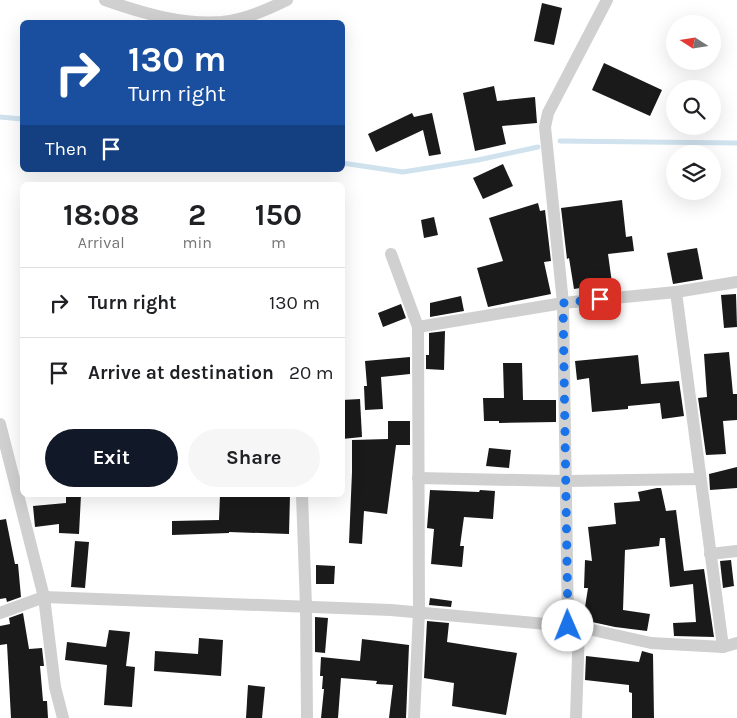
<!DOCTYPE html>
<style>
:root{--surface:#fff;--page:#f6f6f6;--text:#202124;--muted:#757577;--line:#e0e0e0;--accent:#111827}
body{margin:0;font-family:Karla,sans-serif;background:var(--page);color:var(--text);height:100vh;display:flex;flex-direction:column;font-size:19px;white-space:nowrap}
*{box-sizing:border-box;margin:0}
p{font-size:16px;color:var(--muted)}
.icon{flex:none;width:28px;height:28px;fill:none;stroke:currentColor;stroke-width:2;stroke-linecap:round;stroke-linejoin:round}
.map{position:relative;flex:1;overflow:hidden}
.details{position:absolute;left:20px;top:182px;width:325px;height:315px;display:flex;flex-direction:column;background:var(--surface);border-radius:8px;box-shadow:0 5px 20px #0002}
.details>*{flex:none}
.hud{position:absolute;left:20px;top:20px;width:325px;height:152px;border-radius:8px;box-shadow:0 5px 20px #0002;background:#1a4fa0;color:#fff;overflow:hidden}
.needle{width:32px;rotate:282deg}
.controls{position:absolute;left:666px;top:15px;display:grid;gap:10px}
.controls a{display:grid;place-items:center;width:55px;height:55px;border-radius:50%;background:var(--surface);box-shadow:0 5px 20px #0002;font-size:25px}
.pin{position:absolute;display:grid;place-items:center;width:42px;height:42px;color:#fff;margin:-21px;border-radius:10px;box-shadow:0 2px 8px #0006}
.me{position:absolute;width:55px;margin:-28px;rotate:359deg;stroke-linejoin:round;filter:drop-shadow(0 0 4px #0008)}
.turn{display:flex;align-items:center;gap:18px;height:105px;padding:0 25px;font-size:22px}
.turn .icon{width:65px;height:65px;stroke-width:2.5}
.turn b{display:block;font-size:35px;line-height:42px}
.then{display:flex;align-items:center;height:48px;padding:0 25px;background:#0003;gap:10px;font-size:19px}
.eta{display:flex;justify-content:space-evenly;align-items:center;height:85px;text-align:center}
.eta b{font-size:30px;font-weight:700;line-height:35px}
.cta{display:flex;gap:10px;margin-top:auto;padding:10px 25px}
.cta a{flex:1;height:58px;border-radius:30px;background:var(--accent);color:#fff;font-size:20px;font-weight:700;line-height:58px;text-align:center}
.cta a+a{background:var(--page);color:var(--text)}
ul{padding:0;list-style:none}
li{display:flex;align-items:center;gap:15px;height:70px;padding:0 25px;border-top:1px solid var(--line)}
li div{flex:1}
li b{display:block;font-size:19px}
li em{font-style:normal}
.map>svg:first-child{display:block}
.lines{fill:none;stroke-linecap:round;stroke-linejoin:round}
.stream{stroke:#cfe2ee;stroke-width:5}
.building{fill:#1a1a1a}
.minor{stroke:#d0d0d0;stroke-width:12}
.route{stroke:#1a73e8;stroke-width:9;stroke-dasharray:0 16.2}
</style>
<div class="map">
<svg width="737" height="718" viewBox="0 0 737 718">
<rect width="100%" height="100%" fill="#fff"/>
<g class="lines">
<!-- stream -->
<g class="stream">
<path d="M0 117 22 119"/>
<path d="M560 141 737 143"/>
<path d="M342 163 403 172 478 160 538 147"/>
</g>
</g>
<!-- building -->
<g class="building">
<path d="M542 3 562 8 554 45 534 41Z"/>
<path d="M604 63 662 90 650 116 592 90Z"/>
<path d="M494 86 497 101 535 97 537 123 502 126 506 144 475 151 463 93Z"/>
<path d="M412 113 414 117 432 113 441 154 429 156 423 130 376 152 368 134Z"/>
<path d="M503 164 513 186 483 199 473 178Z"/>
<path d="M622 200 626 237 632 236 634 251 608 254 612 283 574 289 569 258 567 259 561 208Z"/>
<path d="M538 203 540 211 545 210 551 261 544 262 551 294 488 307 477 268 503 261 489 218Z"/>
<path d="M434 217 438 235 424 238 421 220Z"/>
<path d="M697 248 703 279 673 284 667 253Z"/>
<path d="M736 294 737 327 724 328 721 295Z"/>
<path d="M461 296 464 311 430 317V303Z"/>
<path d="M401 304 406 318 383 327 378 313Z"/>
<path d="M445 331 444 370 426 369V355H429V333Z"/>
<path d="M729 352 733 394H737V420L723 421 726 454 706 455 698 398 707 397 704 354Z"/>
<path d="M638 355 641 384 679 381 684 416 662 419 660 403 628 406V409L592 412 589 378 577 380 575 361Z"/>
<path d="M410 357V374L381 377 383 409 365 410 364 386H367L365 361Z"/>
<path d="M503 363H522L523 400H556V422L499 423V421H484L483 398H504Z"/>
<path d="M360 399 362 437 342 439V400Z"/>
<path d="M388 421H410V445H396L387 514 364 511 362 544 349 543 352 472V440L388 439Z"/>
<path d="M489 448 511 450 509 468 486 466Z"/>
<path d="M737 467V488L710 490 709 474Z"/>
<path d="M657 488H661L666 511 676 510 684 571 704 569 714 637 674 636 673 623 696 622 693 584 670 587 665 538H660L659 546 625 550 623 610 650 614 647 631 615 627 583 620 588 588H584L585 560 592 561 588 527 616 524 614 503 640 501 638 492Z"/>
<path d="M430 490 479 492 480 490 495 491 493 519 464 517 460 546H464L462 567 431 564 434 529 427 528Z"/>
<path d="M66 495H81L79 534 59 533V524L35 527 33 506 66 503Z"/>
<path d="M220 495H290L289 534 229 532V533L172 535V521L219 520Z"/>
<path d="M6 519 15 564H18L21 597 7 602 6 598 0 599V520Z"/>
<path d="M75 541 89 542 85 588 71 587Z"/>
<path d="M731 560 734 586 723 588 720 561Z"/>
<path d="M316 565 335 566 334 584H316Z"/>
<path d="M430 598 452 601 451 607 429 605Z"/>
<path d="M23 613 29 649 42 648 44 666H40L43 701H47L48 718H11L7 644 0 645V626L10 624 9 618Z"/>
<path d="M315 617 328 618 325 653 315 652Z"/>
<path d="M427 621 449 623 447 642 517 653 506 715 452 706 454 683 424 678Z"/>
<path d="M109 630 130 632 126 666 135 667 132 707 104 705 107 665 65 660 67 642 106 647Z"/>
<path d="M199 638 223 640 221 676 154 671 155 651 198 654Z"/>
<path d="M362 639 409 645 406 718H389L393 685 376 684 377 681 341 678 338 718H321L324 689H322L323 676H320L321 657 360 661Z"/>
<path d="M642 651 653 654 654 718H632V693L629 692V685L585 680 586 656 639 662Z"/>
<path d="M248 685 265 687 262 718H246Z"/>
</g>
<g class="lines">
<!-- minor -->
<g class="minor">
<path d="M105 0C142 13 182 25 222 22 242 20 269 9 287 0"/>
<path d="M391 254 418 327 419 612 414 718"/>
<path d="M676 292 723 647"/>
<path d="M418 327 563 303 676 292 737 282"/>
<path d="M0 424 44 597 55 687 63 718"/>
<path d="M418 478 565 481 700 479"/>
<path d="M302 495 306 606 307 718"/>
<path d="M710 554 737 551"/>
<path d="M0 613 44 597 391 610 579 627 651 643 723 647 737 643"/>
<path d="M568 626 563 303 545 127 548 113 607 0"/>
<path d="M576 718 579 627"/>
</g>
</g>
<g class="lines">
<!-- route -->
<path class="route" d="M568 626 563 303 600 299"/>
</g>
</svg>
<div class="controls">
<a><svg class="needle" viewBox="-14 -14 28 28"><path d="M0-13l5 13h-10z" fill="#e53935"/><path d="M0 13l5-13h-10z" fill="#757577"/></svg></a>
<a><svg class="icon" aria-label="search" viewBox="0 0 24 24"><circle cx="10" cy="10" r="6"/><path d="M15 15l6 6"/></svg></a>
<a><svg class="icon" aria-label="layers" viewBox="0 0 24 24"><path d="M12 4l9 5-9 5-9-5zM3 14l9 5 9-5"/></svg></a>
</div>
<div class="pin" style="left:600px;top:299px;background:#d93025"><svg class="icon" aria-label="arrive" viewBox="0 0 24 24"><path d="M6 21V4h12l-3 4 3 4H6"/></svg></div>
<svg class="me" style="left:568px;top:626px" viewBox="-20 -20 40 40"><circle r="19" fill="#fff"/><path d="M0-13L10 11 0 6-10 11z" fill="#1a73e8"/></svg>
<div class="hud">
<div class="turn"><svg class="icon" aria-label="right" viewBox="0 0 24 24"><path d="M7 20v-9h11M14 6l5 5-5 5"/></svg><div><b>130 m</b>Turn right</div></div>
<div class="then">Then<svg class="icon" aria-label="arrive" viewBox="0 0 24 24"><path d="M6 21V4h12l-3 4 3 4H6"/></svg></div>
</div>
<section class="details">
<div class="eta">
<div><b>18:08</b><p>Arrival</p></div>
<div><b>2</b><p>min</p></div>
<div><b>150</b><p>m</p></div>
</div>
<ul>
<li><svg class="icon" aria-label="right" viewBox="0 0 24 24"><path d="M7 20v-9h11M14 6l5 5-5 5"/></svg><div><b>Turn right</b></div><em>130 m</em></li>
<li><svg class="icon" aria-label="arrive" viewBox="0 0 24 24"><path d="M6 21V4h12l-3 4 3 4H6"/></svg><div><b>Arrive at destination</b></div><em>20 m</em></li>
</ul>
<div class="cta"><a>Exit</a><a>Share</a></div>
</section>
</div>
